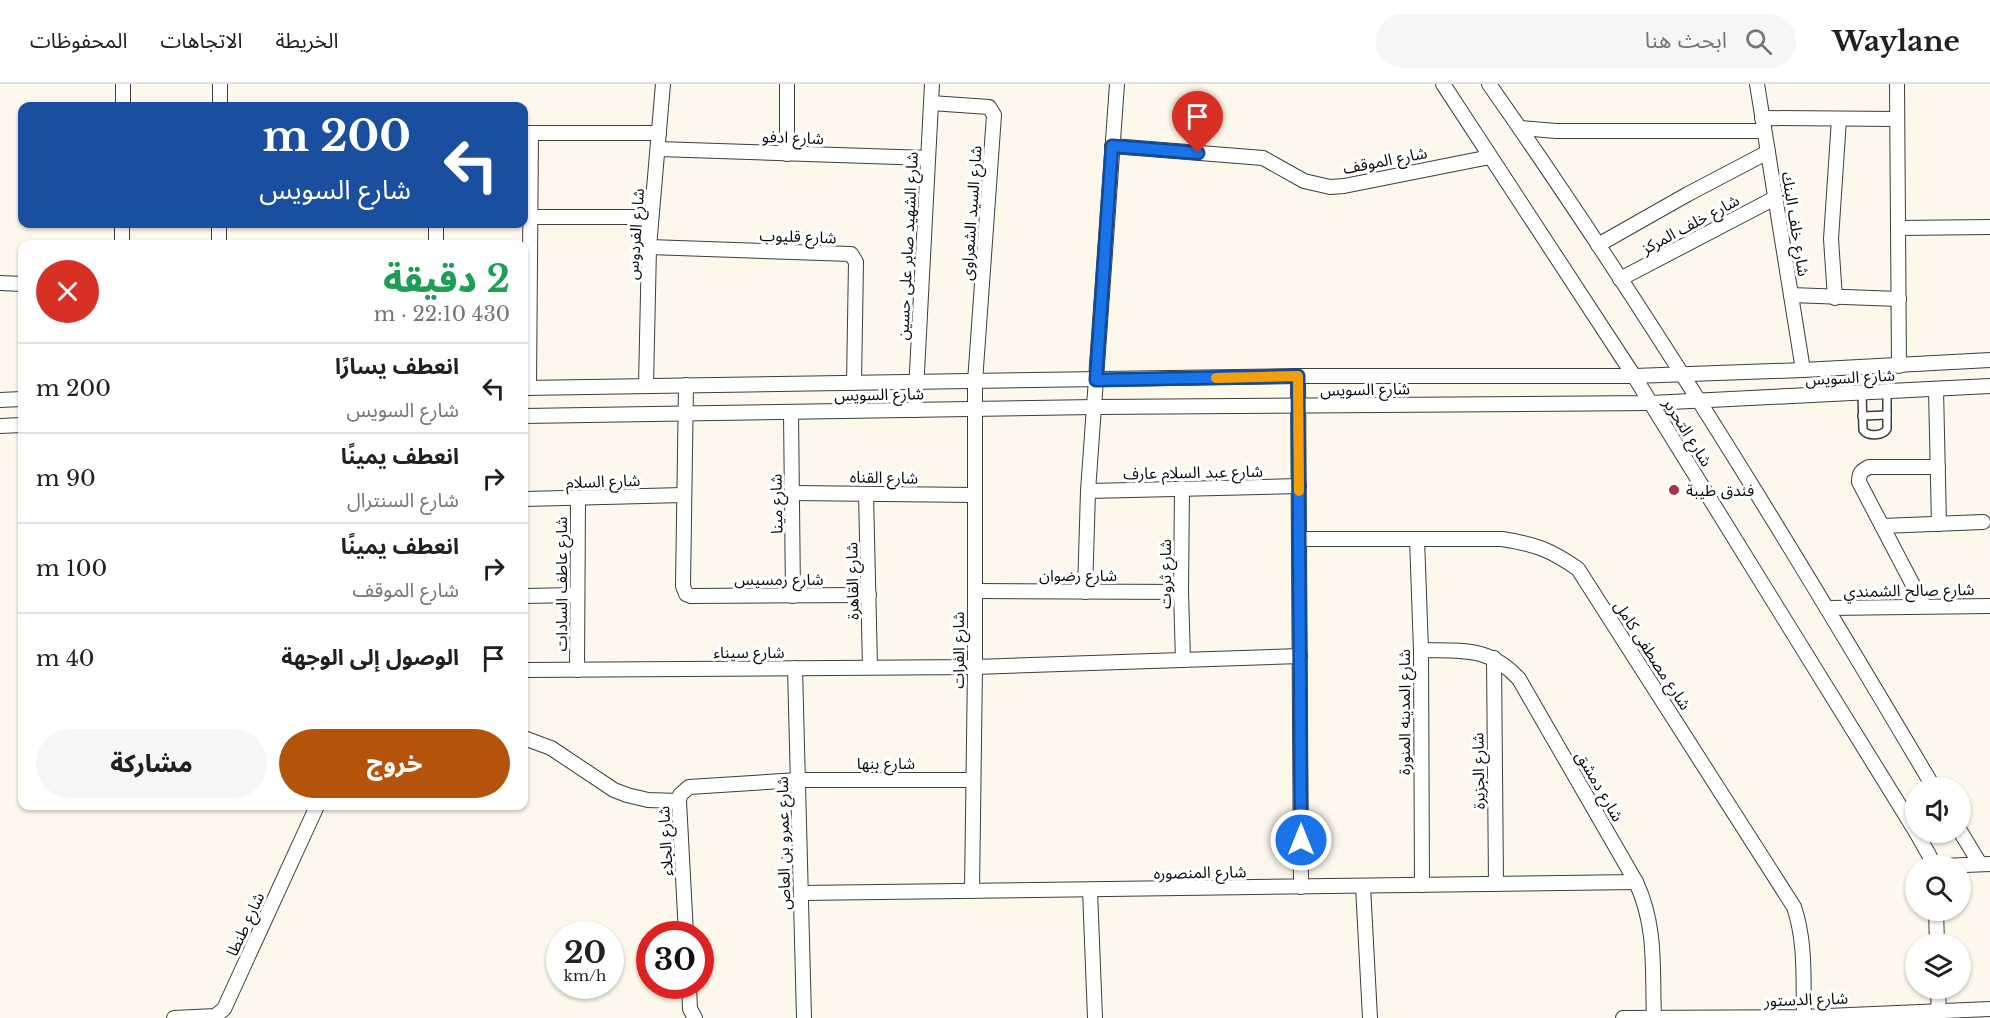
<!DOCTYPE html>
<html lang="ar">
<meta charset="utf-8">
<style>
:root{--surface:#fff;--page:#f6f6f6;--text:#202124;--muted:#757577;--line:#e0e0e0;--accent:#b45309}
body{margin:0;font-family:"Libre Baskerville","Noto Sans Arabic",serif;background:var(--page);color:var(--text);direction:rtl;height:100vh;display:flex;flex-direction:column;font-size:22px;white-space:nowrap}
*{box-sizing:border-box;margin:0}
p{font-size:20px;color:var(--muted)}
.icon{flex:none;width:33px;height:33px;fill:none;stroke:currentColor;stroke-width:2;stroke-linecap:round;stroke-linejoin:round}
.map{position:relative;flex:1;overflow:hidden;direction:ltr}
.panel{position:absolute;left:18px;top:156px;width:510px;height:570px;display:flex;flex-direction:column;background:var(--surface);border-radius:12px;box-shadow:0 2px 4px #0004;direction:rtl}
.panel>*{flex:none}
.guide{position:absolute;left:18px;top:18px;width:510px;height:126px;border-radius:12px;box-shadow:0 2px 4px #0004;direction:rtl;background:#1a4fa0;color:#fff;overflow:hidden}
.tools{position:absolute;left:1905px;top:693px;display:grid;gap:12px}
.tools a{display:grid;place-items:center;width:66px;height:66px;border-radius:50%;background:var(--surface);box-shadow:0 2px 4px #0004;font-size:30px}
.speed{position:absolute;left:546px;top:837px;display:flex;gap:12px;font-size:30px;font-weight:700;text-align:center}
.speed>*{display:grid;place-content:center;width:78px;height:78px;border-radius:50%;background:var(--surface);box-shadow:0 2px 4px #0004;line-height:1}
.speed small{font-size:15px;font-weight:400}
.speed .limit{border:9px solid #d22;background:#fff;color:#111}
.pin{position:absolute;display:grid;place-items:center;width:51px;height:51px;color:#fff;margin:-62px -26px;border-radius:50% 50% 50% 0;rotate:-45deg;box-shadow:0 0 6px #0007}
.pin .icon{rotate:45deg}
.me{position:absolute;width:66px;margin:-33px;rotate:0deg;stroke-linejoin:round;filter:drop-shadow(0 0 4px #0008)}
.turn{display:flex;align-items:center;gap:21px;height:126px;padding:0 18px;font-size:27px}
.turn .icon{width:78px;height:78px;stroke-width:2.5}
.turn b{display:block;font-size:42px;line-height:51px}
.round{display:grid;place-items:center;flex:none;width:63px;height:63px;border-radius:32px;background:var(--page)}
.overview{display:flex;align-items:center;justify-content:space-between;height:102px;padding:0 18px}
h1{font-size:36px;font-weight:800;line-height:45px;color:#1e9e55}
.action{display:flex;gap:12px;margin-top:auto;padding:12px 18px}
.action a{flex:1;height:69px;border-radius:36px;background:var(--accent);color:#fff;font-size:24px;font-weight:800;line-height:69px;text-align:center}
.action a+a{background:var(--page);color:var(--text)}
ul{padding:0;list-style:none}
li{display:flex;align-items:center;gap:18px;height:90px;padding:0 18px;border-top:2px solid var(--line)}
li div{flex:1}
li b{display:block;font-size:22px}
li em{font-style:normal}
header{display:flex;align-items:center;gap:36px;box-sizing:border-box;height:84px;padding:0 30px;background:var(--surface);border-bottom:2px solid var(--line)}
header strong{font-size:28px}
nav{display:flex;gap:33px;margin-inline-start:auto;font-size:21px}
.search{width:420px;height:54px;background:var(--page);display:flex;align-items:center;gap:15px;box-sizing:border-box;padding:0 21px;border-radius:33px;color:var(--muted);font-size:22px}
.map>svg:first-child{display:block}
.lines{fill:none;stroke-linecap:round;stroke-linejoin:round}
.lane-casing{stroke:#3e3e3e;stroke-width:10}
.street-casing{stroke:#3e3e3e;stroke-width:16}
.lane{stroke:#fff;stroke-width:7}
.street{stroke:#fff;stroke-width:14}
.route-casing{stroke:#114b97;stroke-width:15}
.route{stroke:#1a73e8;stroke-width:10}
.slow{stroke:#f59e0b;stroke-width:10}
.poi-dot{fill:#ab3243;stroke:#fff;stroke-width:2}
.labels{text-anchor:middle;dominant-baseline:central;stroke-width:6;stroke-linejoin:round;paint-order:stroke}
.street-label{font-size:16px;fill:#0b0b0b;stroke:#fff}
.poi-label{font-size:16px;fill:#0b0b0b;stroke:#fff;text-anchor:start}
</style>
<header>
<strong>Waylane</strong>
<div class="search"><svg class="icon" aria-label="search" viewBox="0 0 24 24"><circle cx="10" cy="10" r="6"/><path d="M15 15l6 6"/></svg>ابحث هنا</div>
<nav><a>الخريطة</a><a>الاتجاهات</a><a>المحفوظات</a></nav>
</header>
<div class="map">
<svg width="1990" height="934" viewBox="0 0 1990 934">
<rect width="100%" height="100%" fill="#fdf8eb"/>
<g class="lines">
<defs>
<g id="lane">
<path d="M1862 309 1863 346C1868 353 1883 352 1887 345V308"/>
<path d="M1862 332 1887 331"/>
</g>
<g id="street">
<path d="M787 0V70"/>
<path d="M1443 0 1634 292 1916 748"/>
<path d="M1489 0C1648 227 1793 465 1934 704"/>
<path d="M1757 0 1803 286"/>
<path d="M1897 0 1899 282"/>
<path d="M931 19 989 23 994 31 975 298V583L972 807"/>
<path d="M123 22V0"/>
<path d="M220 22V0"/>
<path d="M1762 34 1897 35"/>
<path d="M1520 44 1556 47H1764"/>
<path d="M524 49H659"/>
<path d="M1112 62 1263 74 1304 97 1330 103 1344 102 1490 73"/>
<path d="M658 65 928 74"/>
<path d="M530 133H651"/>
<path d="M436 140V160"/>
<path d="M1898 144 1990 143"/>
<path d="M122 160V140"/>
<path d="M219 160V140"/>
<path d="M1598 161 1688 110 1768 68"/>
<path d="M649 163 851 170 856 178 854 299"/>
<path d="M1620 195 1775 114"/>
<path d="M0 199 22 200"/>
<path d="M1791 211 1899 215"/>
<path d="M1835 214 1831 155 1839 35"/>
<path d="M1298 292 1301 803"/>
<path d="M686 301 683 502 686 510 691 512 869 511"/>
<path d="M646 302 649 163 663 0"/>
<path d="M524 304 1298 292H1634L1803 286 1990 276"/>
<path d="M529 304 531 49"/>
<path d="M1936 305 1939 440"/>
<path d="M0 316 22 315"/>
<path d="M915 326 932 0"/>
<path d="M791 328 793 512"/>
<path d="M524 332 1095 323 1651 319 1990 302"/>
<path d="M0 342 22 341"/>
<path d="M1182 404 1181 508 1183 576"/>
<path d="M1088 407 1299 402"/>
<path d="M792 409 975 411"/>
<path d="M866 410 870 583"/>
<path d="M524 415 684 411"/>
<path d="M1882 442 1983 438"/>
<path d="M1299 455H1502C1535 460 1551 466 1578 485L1794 823C1806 858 1803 896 1804 933"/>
<path d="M1417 455 1421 566 1422 801"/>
<path d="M975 507 1181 508"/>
<path d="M1085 508 1088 407 1117 0"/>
<path d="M524 512 577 511"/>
<path d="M1924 522 1859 398C1859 389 1861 387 1869 383H1938"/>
<path d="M1828 524 1990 522"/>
<path d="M1421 566C1462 567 1489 562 1519 595L1636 798C1657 843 1652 885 1654 934"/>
<path d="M1494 574 1496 800"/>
<path d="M795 584 804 934"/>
<path d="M524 586 975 583 1300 572"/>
<path d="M577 586 578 414"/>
<path d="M524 654 551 664 614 706 627 711 648 716 679 717"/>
<path d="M1960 747 1980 780"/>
<path d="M1916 748 1929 771 1934 782"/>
<path d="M1941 782 1990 780"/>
<path d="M1363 802 1370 934"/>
<path d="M1090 806 1095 934"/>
<path d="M801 809 1636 798"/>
<path d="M1936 826 1937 860"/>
<path d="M686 850 679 717 680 711 689 703 798 696H973"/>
<path d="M689 902 690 925 695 934"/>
<path d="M1938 904 1939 934"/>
<path d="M174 934 215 932 224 925 317 722"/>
<path d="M1623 934 1804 933 1990 925"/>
</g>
</defs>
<!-- lane casing -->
<use href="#lane" class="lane-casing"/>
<!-- street casing -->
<use href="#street" class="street-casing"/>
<!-- lane -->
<use href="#lane" class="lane"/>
<!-- street -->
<use href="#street" class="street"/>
</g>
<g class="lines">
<defs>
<path id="route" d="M1198 69 1112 62 1096 296 1298 292 1301 756"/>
</defs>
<!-- route casing -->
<use href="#route" class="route-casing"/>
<!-- route -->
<use href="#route" class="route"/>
<!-- slow -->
<path class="slow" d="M1216 294 1298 292 1299 407"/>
</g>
<!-- markers -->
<circle class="poi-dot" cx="1674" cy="406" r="6"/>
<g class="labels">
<!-- street labels -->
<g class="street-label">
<text transform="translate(793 53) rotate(2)">شارع ادفو</text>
<text transform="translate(1385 76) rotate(-11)">شارع الموقف</text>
<text transform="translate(971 129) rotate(-86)">شارع السيد الشعراوى</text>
<text transform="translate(1690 140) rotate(-28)">شارع خلف المركز</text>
<text transform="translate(1796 140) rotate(81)">شارع خلف البنك</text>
<text transform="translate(635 150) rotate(-86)">شارع الفردوس</text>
<text transform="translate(798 152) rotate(2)">شارع قليوب</text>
<text transform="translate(907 162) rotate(-87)">شارع الشهيد صابر على حسين</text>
<text transform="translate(1850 293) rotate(-3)">شارع السويس</text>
<text transform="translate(1365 305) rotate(-1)">شارع السويس</text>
<text transform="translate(879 310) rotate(-1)">شارع السويس</text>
<text transform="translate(1688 348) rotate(58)">شارع التحرير</text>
<text transform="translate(1193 388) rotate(-1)">شارع عبد السلام عارف</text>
<text transform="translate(884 393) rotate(1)">شارع القناه</text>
<text transform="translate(603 397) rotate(-2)">شارع السلام</text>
<text transform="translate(776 420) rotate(-91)">شارع مينا</text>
<text transform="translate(1165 490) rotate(-90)">شارع ثروت</text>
<text x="1078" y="491">شارع رضوان</text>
<text x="779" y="495">شارع رمسيس</text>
<text transform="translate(852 497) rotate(-91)">شارع القاهرة</text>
<text transform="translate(561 500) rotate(-90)">شارع عاطف السادات</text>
<text transform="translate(1909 506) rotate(-1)">شارع صالح الشمندي</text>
<text transform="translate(958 566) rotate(-90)">شارع الفرات</text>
<text x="749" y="568">شارع سيناء</text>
<text transform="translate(1653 571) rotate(57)">شارع مصطفى كامل</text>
<text transform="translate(1404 628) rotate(-90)">شارع المدينه المنورة</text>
<text x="886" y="679">شارع بنها</text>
<text transform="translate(1478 687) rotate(-91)">شارع الجزيرة</text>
<text transform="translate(1600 702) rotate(60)">شارع دمشق</text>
<text transform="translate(665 757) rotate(-93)">شارع الجلاء</text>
<text transform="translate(783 759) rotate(-91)">شارع عمرو بن العاص</text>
<text transform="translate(1200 788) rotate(-1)">شارع المنصوره</text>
<text transform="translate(245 840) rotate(-65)">شارع طنطا</text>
<text transform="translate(1806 915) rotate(-2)">شارع الدستور</text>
</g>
<!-- poi labels -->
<g class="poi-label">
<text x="1686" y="406">فندق طيبة</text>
</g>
</g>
</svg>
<div class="tools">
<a><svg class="icon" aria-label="sound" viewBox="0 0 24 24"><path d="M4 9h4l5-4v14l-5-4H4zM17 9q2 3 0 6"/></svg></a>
<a><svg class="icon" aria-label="search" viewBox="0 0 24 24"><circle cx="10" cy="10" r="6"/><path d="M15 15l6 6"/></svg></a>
<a><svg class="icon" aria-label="layers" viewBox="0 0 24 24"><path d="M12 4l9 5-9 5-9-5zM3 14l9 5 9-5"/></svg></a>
</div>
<div class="speed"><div>20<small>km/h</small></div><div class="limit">30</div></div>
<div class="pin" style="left:1198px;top:69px;background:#d93025"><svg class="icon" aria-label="arrive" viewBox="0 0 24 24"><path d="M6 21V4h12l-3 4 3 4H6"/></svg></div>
<svg class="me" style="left:1301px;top:756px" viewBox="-20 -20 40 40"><circle r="17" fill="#1a73e8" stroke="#fff" stroke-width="3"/><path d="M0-11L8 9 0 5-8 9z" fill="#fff"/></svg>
<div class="guide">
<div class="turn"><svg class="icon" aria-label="left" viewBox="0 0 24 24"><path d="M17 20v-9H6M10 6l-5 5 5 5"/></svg><div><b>200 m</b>شارع السويس</div></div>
</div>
<section class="panel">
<div class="overview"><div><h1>2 دقيقة</h1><p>430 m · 22:10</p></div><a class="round" style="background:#d93025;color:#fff"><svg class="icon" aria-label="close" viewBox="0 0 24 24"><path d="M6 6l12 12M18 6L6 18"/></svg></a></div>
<ul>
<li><svg class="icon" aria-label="left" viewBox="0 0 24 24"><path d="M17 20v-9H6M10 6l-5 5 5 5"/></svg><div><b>انعطف يسارًا</b><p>شارع السويس</p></div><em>200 m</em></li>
<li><svg class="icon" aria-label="right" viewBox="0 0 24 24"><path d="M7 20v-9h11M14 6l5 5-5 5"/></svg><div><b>انعطف يمينًا</b><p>شارع السنترال</p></div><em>90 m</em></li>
<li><svg class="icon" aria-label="right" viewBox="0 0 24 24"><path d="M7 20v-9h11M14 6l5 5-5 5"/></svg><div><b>انعطف يمينًا</b><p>شارع الموقف</p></div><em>100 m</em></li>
<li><svg class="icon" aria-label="arrive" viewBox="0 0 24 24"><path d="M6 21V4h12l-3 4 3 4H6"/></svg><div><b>الوصول إلى الوجهة</b></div><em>40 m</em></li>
</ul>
<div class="action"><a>خروج</a><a>مشاركة</a></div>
</section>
</div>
